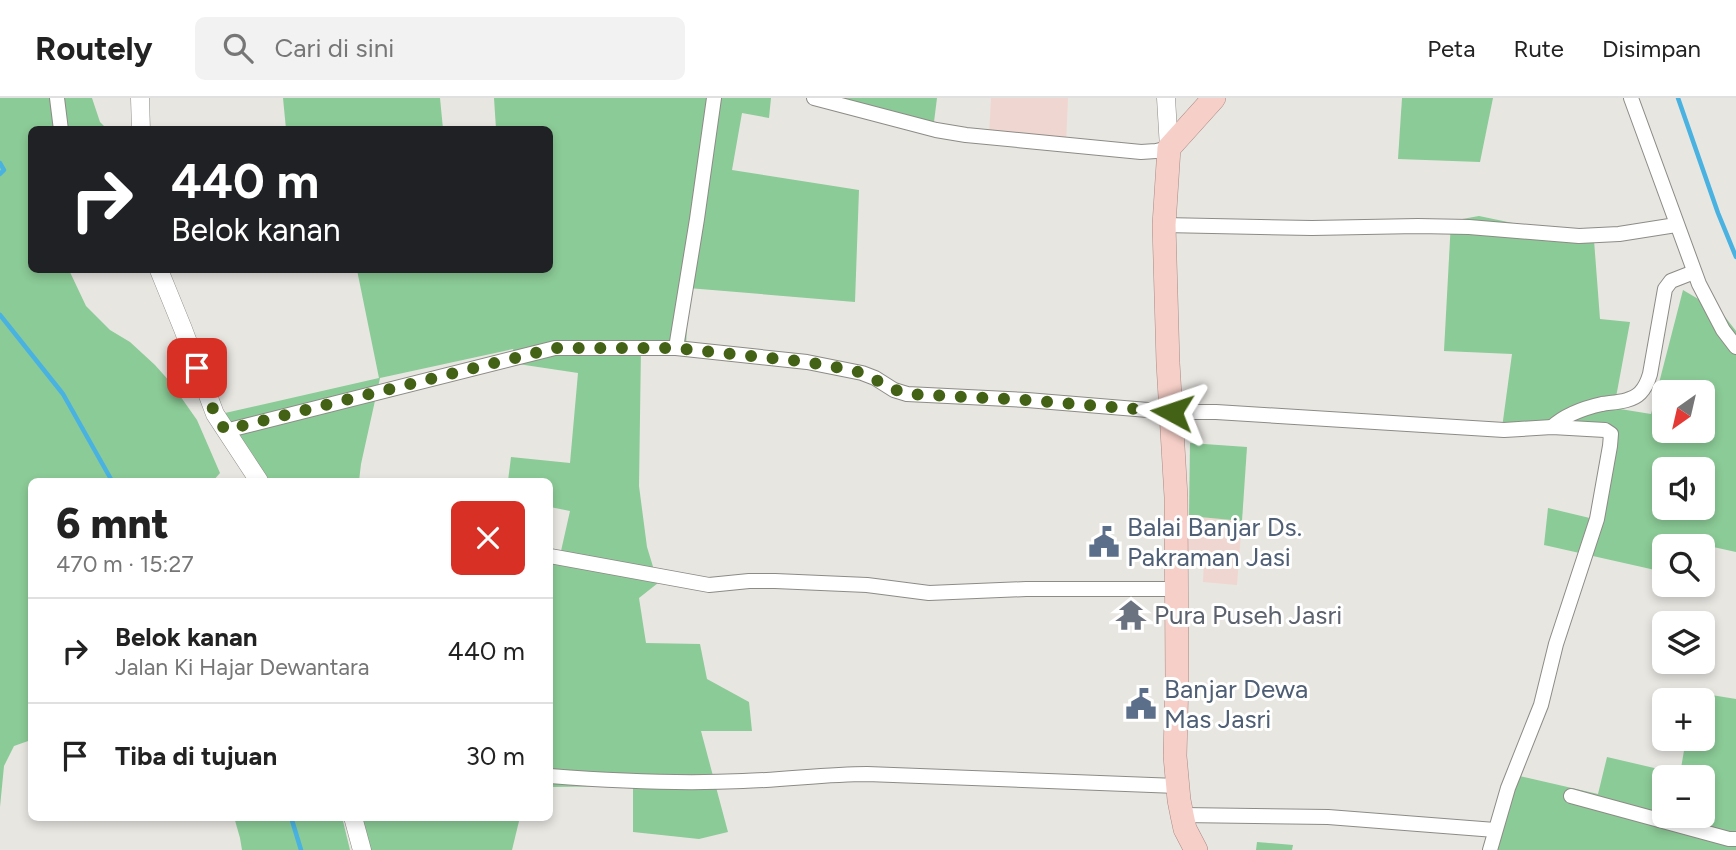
<!DOCTYPE html>
<html lang="id">
<meta charset="utf-8">
<style>
:root{--surface:#fff;--page:#f2f2f2;--text:#222;--muted:#767676;--line:#e0e0e0}
body{margin:0;font-family:Figtree,sans-serif;background:var(--page);color:var(--text);height:100vh;display:flex;flex-direction:column;font-size:26px;white-space:nowrap}
*{box-sizing:border-box;margin:0}
p{font-size:23px;color:var(--muted)}
.icon{flex:none;width:38px;height:38px;fill:none;stroke:currentColor;stroke-width:2;stroke-linecap:round;stroke-linejoin:round}
.map{position:relative;flex:1;overflow:hidden}
.details{position:absolute;left:28px;top:380px;width:525px;height:343px;display:flex;flex-direction:column;background:var(--surface);border-radius:10px;box-shadow:0 4px 10px #0003}
.details>*{flex:none}
.guide{position:absolute;left:28px;top:28px;width:525px;height:147px;border-radius:10px;box-shadow:0 4px 10px #0003;background:#202124;color:#fff;overflow:hidden}
.needle{width:46px;rotate:214deg}
.controls{position:absolute;left:1652px;top:282px;display:grid;gap:14px}
.controls a{display:grid;place-items:center;width:63px;height:63px;border-radius:10px;background:var(--surface);box-shadow:0 4px 10px #0003;font-size:35px}
.pin{position:absolute;display:grid;place-items:center;width:60px;height:60px;color:#fff;margin:-30px;border-radius:14px;box-shadow:0 4px 10px #0006}
.me{position:absolute;width:77px;margin:-38px;rotate:275deg;stroke-linejoin:round;filter:drop-shadow(0 0 5px #0008)}
.turn{display:flex;align-items:center;gap:24px;height:147px;padding:0 28px;font-size:32px}
.turn .icon{width:91px;height:91px;stroke-width:2.5}
.turn b{display:block;font-size:49px;line-height:60px}
.round{display:grid;place-items:center;flex:none;width:74px;height:74px;border-radius:10px;background:var(--page)}
.headline{display:flex;align-items:center;justify-content:space-between;height:119px;padding:0 28px}
h1{font-size:42px;font-weight:800;line-height:52px}
ul{padding:0;list-style:none}
li{display:flex;align-items:center;gap:21px;height:105px;padding:0 28px;border-top:2px solid var(--line)}
li div{flex:1}
li b{display:block;font-size:26px}
li em{font-style:normal}
header{display:flex;align-items:center;gap:42px;box-sizing:border-box;height:98px;padding:0 35px;background:var(--surface);border-bottom:2px solid var(--line)}
header strong{font-size:33px}
nav{display:flex;gap:38px;margin-inline-start:auto;font-size:24px}
.search{width:490px;height:63px;background:var(--page);display:flex;align-items:center;gap:18px;box-sizing:border-box;padding:0 24px;border-radius:10px;color:var(--muted);font-size:26px}
.map>svg:first-child{display:block}
.education{fill:#f0d6d0}
.green{fill:#8bcb97;fill-rule:evenodd}
.lines{fill:none;stroke-linecap:round;stroke-linejoin:round}
.stream{stroke:#49b2e1;stroke-width:4.5}
.minor-casing{stroke:#8d8b86;stroke-width:16}
.tertiary-casing{stroke:#8d8b86;stroke-width:19}
.trunk-casing{stroke:#a98984;stroke-width:24}
.minor{stroke:#fff;stroke-width:14}
.tertiary{stroke:#fff;stroke-width:18}
.trunk{stroke:#f6cfc8;stroke-width:23}
.route{stroke:#446215;stroke-width:12;stroke-dasharray:0 21.6}
.labels{text-anchor:middle;dominant-baseline:central;stroke-width:6;stroke-linejoin:round;paint-order:stroke}
.service-label{font-size:26px;fill:#4e5e75;stroke:#fff;text-anchor:start}
.worship-label{font-size:26px;fill:#5b616d;stroke:#fff;text-anchor:start}
</style>
<header>
<strong>Routely</strong>
<div class="search"><svg class="icon" aria-label="search" viewBox="0 0 24 24"><circle cx="10" cy="10" r="6"/><path d="M15 15l6 6"/></svg>Cari di sini</div>
<nav><a>Peta</a><a>Rute</a><a>Disimpan</a></nav>
</header>
<div class="map">
<svg width="1736" height="752" viewBox="0 0 1736 752">
<rect width="100%" height="100%" fill="#e8e6e1"/>
<!-- education -->
<g class="education">
<path d="M991 0H1068L1066 47 989 38Z"/>
<path d="M1189 418 1242 423 1237 487 1203 484 1204 462 1187 460Z"/>
</g>
<!-- green -->
<g class="green">
<path d="M0 0H92L100 24 107 31 32 32V172H69L86 208 110 232 130 244 155 267 171 285 197 322 220 375 213 383H32L31 642 14 648 4 668 0 709Z"/>
<path d="M283 0H440L443 31H286Z"/>
<path d="M494 0H771L769 20 742 15 732 72 859 92 855 204 688 190 686 254 641 249 639 388 647 449 658 485 639 500 646 545 700 546 707 581 749 604 752 633H701L728 734 699 741 633 734V688L550 689V451L561 453 570 413 550 409V383H508L511 359 570 365 578 275 518 266 513 251 380 280 361 366 359 383H269L225 315 379 280 357 172H550V32L496 31Z"/>
<path d="M830 0H937L934 24Z"/>
<path d="M1402 0H1493L1480 64 1398 61Z"/>
<path d="M1479 118 1594 142 1600 221 1630 224 1614 310 1651 316 1683 192 1722 215 1736 233V454L1686 443 1685 448H1664V474L1544 447 1548 410 1594 421 1607 338 1502 330 1512 256 1444 253 1451 123ZM1664 294H1703V332H1664ZM1664 371H1703V410H1664Z"/>
<path d="M1190 345 1247 349 1242 423 1189 418Z"/>
<path d="M1693 594 1736 601V752H1486L1511 676 1598 696 1607 659 1680 676 1686 641 1703 640V602H1692ZM1664 679H1703V718H1664Z"/>
<path d="M234 719H342L350 752H242L240 740Z"/>
<path d="M354 719H520L512 752H362Z"/>
<path d="M1257 744 1293 747 1292 752H1256Z"/>
</g>
<g class="lines">
<!-- stream -->
<g class="stream">
<path d="M1678 0 1718 115 1736 159"/>
<path d="M0 65 4 72 0 76"/>
<path d="M0 217 63 296 112 383"/>
<path d="M291 719 301 752"/>
</g>
<defs>
<g id="minor">
<path d="M57 0 61 32"/>
<path d="M814 0 936 32 966 37 1141 54 1156 53 1169 50"/>
<path d="M1631 0 1699 186 1723 232 1736 249"/>
<path d="M1164 127 1312 130 1418 128 1469 129 1579 138 1619 136 1676 127"/>
<path d="M676 250 697 121 714 0"/>
<path d="M1552 329C1566 316 1584 310 1602 306 1614 304 1631 304 1640 295 1645 290 1648 283 1650 276L1665 191 1671 183 1694 174"/>
<path d="M225 333 555 250H676L807 264 862 275 875 280 894 292 907 296 1027 302 1172 314H1216L1504 332 1552 329 1605 332 1611 336 1610 348 1597 421 1556 546 1541 607 1508 690 1490 752"/>
<path d="M550 458 709 487 749 483H775L867 487 929 495 1026 491H1177"/>
<path d="M550 678C614 683 679 686 743 683 785 682 826 676 867 676L1177 688"/>
<path d="M1571 698 1729 741H1736"/>
<path d="M1182 717 1328 719 1495 732"/>
</g>
<g id="tertiary">
<path d="M140 0 141 32"/>
<path d="M1166 0 1169 50"/>
<path d="M159 172 183 231 215 316 259 383"/>
<path d="M353 719 362 752"/>
</g>
<path id="trunk" d="M1196 752 1185 731 1182 717 1179 702 1175 658 1177 581 1176 399 1168 265 1164 127 1169 50 1214 0"/>
</defs>
<!-- minor casing -->
<use href="#minor" class="minor-casing"/>
<!-- tertiary casing -->
<use href="#tertiary" class="tertiary-casing"/>
<!-- trunk casing -->
<use href="#trunk" class="trunk-casing"/>
<!-- minor -->
<use href="#minor" class="minor"/>
<!-- tertiary -->
<use href="#tertiary" class="tertiary"/>
<!-- trunk -->
<use href="#trunk" class="trunk"/>
</g>
<g class="lines">
<!-- route -->
<path class="route" d="M197 270 215 316 225 332 555 250H676L807 264 847 271 862 275 900 294 907 296 1027 302 1172 314"/>
</g>
<!-- icons -->
<defs>
<symbol id="civic-bare" viewBox="-9 -9 18 18"><path d="M-.6-6.5H3V-4.5H.6V-3L4-1V1h2V6H-6V1h2V-1L-.6-3ZM-1.2 2.5V6h2.4V2.5Z" fill="#5c6f8a" stroke="#fff" stroke-width="2.5" paint-order="stroke"/></symbol>
<symbol id="temple-bare" viewBox="-9 -9 18 18"><path d="M0-6L5-2H3V0L6.5 2.5H4V6H1.5V3h-3V6H-4V2.5H-6.5L-3 0V-2H-5Z" fill="#6b7280" stroke="#fff" stroke-width="2.5" paint-order="stroke"/></symbol>
</defs>
<g fill-rule="evenodd">
<use href="#civic-bare" x="1082" y="422" width="44" height="44"/>
<use href="#temple-bare" x="1109" y="495" width="44" height="44"/>
<use href="#civic-bare" x="1119" y="584" width="44" height="44"/>
</g>
<g class="labels">
<!-- service labels -->
<g class="service-label">
<text x="1127" y="429">Balai Banjar Ds.<tspan x="1127" dy="30">Pakraman Jasi</tspan></text>
<text x="1164" y="591">Banjar Dewa<tspan x="1164" dy="30">Mas Jasri</tspan></text>
</g>
<!-- worship labels -->
<g class="worship-label">
<text x="1154" y="517">Pura Puseh Jasri</text>
</g>
</g>
</svg>
<div class="controls">
<a><svg class="needle" viewBox="-14 -14 28 28"><path d="M0-13l5 13h-10z" fill="#e53935"/><path d="M0 13l5-13h-10z" fill="#767676"/></svg></a>
<a><svg class="icon" aria-label="sound" viewBox="0 0 24 24"><path d="M4 9h4l5-4v14l-5-4H4zM17 9q2 3 0 6"/></svg></a>
<a><svg class="icon" aria-label="search" viewBox="0 0 24 24"><circle cx="10" cy="10" r="6"/><path d="M15 15l6 6"/></svg></a>
<a><svg class="icon" aria-label="layers" viewBox="0 0 24 24"><path d="M12 4l9 5-9 5-9-5zM3 14l9 5 9-5"/></svg></a>
<a>+</a>
<a>−</a>
</div>
<div class="pin" style="left:197px;top:270px;background:#d93025"><svg class="icon" aria-label="arrive" viewBox="0 0 24 24"><path d="M6 21V4h12l-3 4 3 4H6"/></svg></div>
<svg class="me" style="left:1172px;top:314px" viewBox="-20 -20 40 40"><path d="M0-17L14 15 0 8-14 15z" fill="#446215" stroke="#fff" stroke-width="4"/></svg>
<div class="guide">
<div class="turn"><svg class="icon" aria-label="right" viewBox="0 0 24 24"><path d="M7 20v-9h11M14 6l5 5-5 5"/></svg><div><b>440 m</b>Belok kanan</div></div>
</div>
<section class="details">
<div class="headline"><div><h1>6 mnt</h1><p>470 m · 15:27</p></div><a class="round" style="background:#d93025;color:#fff"><svg class="icon" aria-label="close" viewBox="0 0 24 24"><path d="M6 6l12 12M18 6L6 18"/></svg></a></div>
<ul>
<li><svg class="icon" aria-label="right" viewBox="0 0 24 24"><path d="M7 20v-9h11M14 6l5 5-5 5"/></svg><div><b>Belok kanan</b><p>Jalan Ki Hajar Dewantara</p></div><em>440 m</em></li>
<li><svg class="icon" aria-label="arrive" viewBox="0 0 24 24"><path d="M6 21V4h12l-3 4 3 4H6"/></svg><div><b>Tiba di tujuan</b></div><em>30 m</em></li>
</ul>
</section>
</div>
